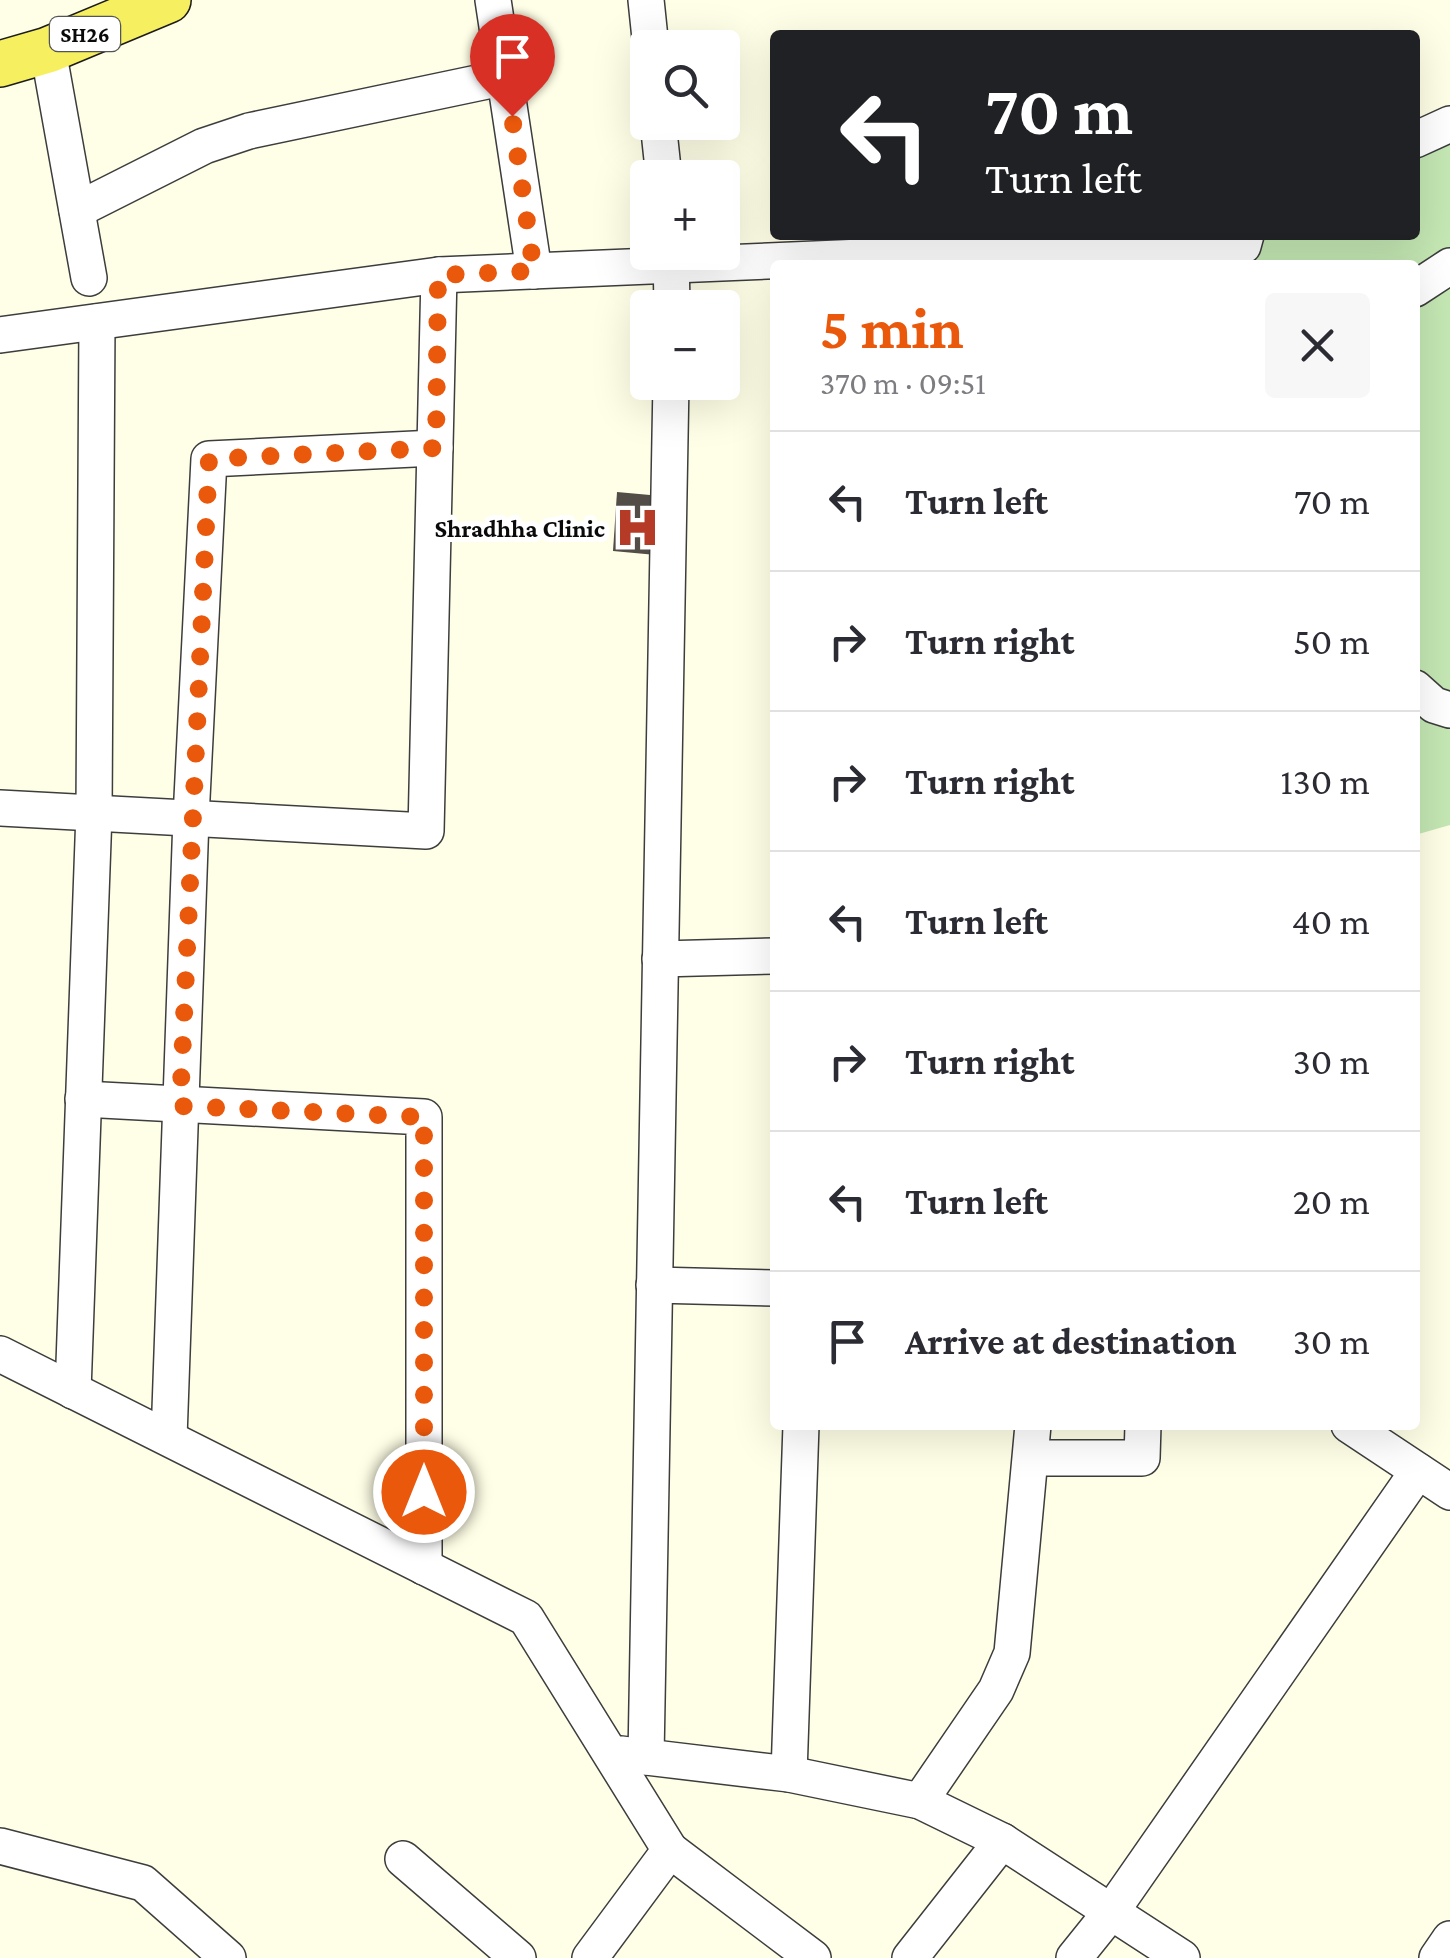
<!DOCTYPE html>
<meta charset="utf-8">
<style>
:root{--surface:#fff;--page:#f7f7f7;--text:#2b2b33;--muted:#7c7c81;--line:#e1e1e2;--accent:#ea580c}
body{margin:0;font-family:"Crimson Pro",serif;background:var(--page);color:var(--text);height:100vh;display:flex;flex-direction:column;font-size:38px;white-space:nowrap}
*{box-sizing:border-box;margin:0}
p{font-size:32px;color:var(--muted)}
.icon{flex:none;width:55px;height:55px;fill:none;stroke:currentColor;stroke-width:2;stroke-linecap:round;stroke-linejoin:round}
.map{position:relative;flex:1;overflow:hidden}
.sheet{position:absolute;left:770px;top:260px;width:650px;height:1170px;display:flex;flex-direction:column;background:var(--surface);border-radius:10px;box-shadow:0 10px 40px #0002}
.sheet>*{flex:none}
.hud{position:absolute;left:770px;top:30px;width:650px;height:210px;border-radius:10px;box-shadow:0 10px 40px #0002;background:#202124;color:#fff;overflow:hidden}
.controls{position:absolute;left:630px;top:30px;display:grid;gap:20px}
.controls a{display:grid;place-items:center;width:110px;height:110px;border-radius:10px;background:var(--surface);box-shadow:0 10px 40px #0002;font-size:50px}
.pin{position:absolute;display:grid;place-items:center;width:85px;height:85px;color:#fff;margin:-102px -42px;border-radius:50% 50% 50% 0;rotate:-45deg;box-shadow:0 0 10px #0007}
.pin .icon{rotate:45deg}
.me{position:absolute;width:110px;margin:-55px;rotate:0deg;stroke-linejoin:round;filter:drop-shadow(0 0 8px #0008)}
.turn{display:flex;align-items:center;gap:35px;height:210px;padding:0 50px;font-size:45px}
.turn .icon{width:130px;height:130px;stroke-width:2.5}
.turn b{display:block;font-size:70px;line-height:85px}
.round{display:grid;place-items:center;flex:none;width:105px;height:105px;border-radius:10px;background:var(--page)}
.head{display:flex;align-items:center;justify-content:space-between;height:170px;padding:0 50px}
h1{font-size:60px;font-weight:700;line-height:75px;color:var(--accent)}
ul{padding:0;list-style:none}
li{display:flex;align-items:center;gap:30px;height:140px;padding:0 50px;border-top:2px solid var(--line)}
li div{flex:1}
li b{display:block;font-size:38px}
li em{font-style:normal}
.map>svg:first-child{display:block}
.green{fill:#c4e7b3}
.building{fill:#524d46}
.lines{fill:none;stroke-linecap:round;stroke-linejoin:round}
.minor-casing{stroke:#3d3d3d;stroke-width:38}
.major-casing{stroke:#1b1b1b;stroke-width:48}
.minor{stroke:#fff;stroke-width:35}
.major{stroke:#f6ef5f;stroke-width:45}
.route{stroke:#ea580c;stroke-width:18;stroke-dasharray:0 32.4}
.labels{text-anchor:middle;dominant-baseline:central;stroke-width:10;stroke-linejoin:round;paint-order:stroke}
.shield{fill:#fff;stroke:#545454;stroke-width:2.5}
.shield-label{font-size:22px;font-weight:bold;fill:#0a0a0a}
.poi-label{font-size:25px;font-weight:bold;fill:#0a0a0a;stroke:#fff;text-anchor:end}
</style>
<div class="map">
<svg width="1450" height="1958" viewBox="0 0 1450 1958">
<rect width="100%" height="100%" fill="#ffffe7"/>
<!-- green -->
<path class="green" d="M1450 145V825L1415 835V265H1249L1246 235H1415V155Z"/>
<!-- building -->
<path class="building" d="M617 492 661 496 656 555 613 551Z"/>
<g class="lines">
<defs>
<g id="minor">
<path d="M493 0 534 271"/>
<path d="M646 0 651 48"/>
<path d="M48 50 89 278"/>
<path d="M658 122 664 178"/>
<path d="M1415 140 1450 124"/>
<path d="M77 210 204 146 249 131 506 77"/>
<path d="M671 252 672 308"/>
<path d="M1182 255 1243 246 1246 235"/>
<path d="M1415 289 1450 266"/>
<path d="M0 335 439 275 1049 249 1182 255 1183 265"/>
<path d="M1415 688 1434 705 1450 710"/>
<path d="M0 808 426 831 439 275"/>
<path d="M660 959 775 956"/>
<path d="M83 1099 424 1117V1567"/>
<path d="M654 1285 775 1288"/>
<path d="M0 1354 526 1618 670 1850 590 1958"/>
<path d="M73 1391 94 813 97 322"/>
<path d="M1349 1425 1450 1492"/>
<path d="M169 1438 191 818 209 459 435 448"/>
<path d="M1032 1458H1142L1143 1425"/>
<path d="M621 1754 789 1774 920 1801 1002 1841 1182 1958"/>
<path d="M646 1757 671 382"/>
<path d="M789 1774 801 1425"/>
<path d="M920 1801 996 1690 1012 1653 1033 1425"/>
<path d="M0 1846 143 1883 228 1958"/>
<path d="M670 1850 813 1958"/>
<path d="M403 1859 518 1958"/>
<path d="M910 1958 1002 1841"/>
<path d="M1074 1958 1111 1912 1418 1471"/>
<path d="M1437 1958 1450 1939"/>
</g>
<path id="major" d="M0 64 48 50 168 0"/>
</defs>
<!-- minor casing -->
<use href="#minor" class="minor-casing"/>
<!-- major casing -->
<use href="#major" class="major-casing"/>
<!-- minor -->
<use href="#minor" class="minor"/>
<!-- major -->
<use href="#major" class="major"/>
</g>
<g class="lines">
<!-- route -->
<path class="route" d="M424 1492V1117L180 1106 209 459 436 448 438 275 534 271 512 116"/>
</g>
<!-- icons -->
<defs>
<symbol id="hospital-bare" viewBox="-9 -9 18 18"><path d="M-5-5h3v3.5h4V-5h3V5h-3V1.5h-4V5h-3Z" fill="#b63b26" stroke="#fff" stroke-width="2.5" paint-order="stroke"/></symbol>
</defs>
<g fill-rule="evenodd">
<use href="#hospital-bare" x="606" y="496" width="63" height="63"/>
</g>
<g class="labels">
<!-- shield labels -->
<rect class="shield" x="50" y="17" width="70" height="34" rx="8"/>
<g class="shield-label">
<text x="85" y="34">SH26</text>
</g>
<!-- poi labels -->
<g class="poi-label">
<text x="605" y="528">Shradhha Clinic</text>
</g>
</g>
</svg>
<div class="controls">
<a><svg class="icon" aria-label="search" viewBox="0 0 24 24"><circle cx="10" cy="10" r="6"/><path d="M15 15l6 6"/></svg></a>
<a>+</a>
<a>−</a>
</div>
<div class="pin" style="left:512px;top:116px;background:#d93025"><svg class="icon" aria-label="arrive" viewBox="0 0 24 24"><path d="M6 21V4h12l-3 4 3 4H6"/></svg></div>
<svg class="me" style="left:424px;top:1492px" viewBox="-20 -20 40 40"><circle r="17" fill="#ea580c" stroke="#fff" stroke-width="3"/><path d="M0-11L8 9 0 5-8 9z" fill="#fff"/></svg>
<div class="hud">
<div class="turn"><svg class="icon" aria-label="left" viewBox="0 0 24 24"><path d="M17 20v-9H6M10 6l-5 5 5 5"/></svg><div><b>70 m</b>Turn left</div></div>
</div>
<section class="sheet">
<div class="head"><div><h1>5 min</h1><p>370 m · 09:51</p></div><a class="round"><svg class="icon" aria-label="close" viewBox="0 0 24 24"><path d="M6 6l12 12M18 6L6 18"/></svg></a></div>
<ul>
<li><svg class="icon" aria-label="left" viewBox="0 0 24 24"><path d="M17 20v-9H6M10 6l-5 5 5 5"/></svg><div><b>Turn left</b></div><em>70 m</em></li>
<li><svg class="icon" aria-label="right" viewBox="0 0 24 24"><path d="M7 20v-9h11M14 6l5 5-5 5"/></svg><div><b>Turn right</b></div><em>50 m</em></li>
<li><svg class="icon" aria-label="right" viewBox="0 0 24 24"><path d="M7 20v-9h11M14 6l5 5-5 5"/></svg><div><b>Turn right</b></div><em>130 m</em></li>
<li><svg class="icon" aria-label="left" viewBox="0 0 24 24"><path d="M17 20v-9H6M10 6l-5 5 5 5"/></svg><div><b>Turn left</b></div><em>40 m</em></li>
<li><svg class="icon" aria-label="right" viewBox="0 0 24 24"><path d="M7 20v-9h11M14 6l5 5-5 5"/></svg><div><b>Turn right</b></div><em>30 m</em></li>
<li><svg class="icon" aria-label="left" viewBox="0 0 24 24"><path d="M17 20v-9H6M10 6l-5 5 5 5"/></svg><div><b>Turn left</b></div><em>20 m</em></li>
<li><svg class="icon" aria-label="arrive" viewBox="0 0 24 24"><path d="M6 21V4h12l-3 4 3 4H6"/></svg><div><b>Arrive at destination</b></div><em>30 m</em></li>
</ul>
</section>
</div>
